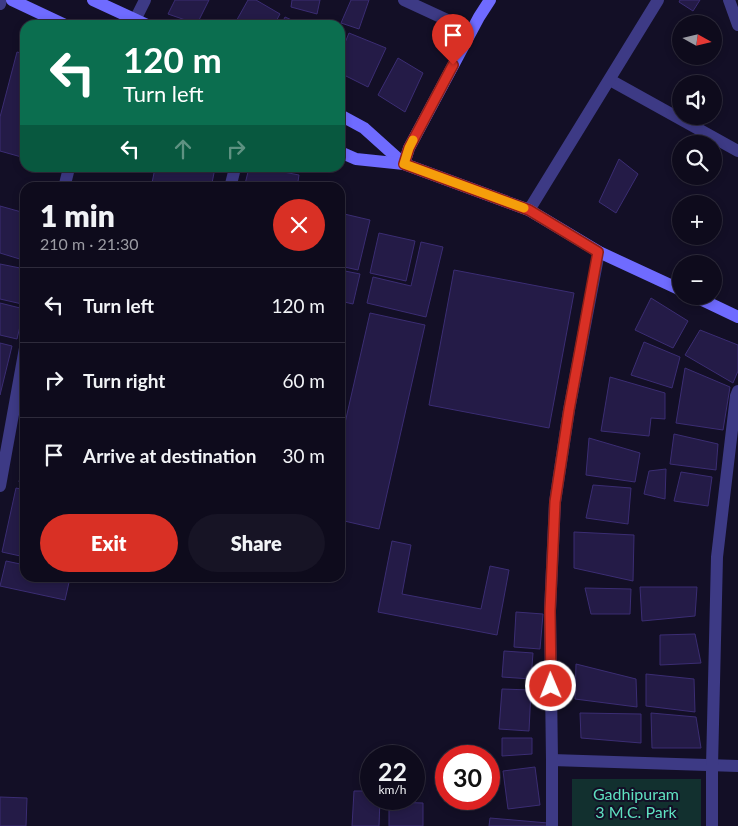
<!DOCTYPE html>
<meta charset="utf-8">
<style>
:root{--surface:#0e0b1c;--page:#171425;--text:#f1f3f6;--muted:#9b9ba3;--line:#2e2b3b;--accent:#d93025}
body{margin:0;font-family:Lato,sans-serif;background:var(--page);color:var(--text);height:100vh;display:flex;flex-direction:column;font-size:19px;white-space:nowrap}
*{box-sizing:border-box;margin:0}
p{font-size:16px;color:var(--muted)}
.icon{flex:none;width:28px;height:28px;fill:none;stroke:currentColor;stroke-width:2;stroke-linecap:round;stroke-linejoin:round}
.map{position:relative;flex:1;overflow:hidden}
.details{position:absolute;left:20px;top:182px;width:325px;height:400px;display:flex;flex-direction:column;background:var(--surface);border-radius:15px;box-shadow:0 2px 8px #0003,0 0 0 1px var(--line)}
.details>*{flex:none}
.guide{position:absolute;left:20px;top:20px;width:325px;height:152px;border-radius:15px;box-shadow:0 2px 8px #0003,0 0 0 1px var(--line);background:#0b6e4f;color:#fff;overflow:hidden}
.needle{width:32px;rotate:98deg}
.fabs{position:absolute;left:672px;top:15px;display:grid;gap:10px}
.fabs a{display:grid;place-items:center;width:50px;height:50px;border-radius:50%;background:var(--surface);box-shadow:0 2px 8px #0003,0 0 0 1px var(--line);font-size:25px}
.speed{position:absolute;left:360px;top:745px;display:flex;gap:10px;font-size:25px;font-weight:700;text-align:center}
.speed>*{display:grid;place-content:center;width:65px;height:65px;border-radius:50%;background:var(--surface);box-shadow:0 2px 8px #0003,0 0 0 1px var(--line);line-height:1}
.speed small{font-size:12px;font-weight:400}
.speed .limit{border:8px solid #d22;background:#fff;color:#111}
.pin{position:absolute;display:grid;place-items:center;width:42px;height:42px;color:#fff;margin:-51px -21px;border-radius:50% 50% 50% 0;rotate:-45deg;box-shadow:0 0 5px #0007}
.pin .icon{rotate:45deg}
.me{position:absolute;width:55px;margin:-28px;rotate:359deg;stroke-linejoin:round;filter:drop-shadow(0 0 4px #0008)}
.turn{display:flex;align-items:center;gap:18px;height:105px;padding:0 20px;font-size:22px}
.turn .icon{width:65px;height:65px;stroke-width:2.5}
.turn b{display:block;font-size:35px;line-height:42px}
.lanes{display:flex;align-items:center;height:48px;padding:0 20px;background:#0003;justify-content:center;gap:25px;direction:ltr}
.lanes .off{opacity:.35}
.round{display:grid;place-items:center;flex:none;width:52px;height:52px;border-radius:26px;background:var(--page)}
.headline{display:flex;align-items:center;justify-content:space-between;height:85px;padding:0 20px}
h1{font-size:30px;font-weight:800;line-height:38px}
.cta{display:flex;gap:10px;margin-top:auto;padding:10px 20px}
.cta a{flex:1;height:58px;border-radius:30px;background:var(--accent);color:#fff;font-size:20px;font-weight:800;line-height:58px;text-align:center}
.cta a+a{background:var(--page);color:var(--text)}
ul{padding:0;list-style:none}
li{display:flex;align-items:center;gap:15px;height:75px;padding:0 20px;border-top:1px solid var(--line)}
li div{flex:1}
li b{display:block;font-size:19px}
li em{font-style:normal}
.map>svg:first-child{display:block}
.green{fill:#12302f}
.building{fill:#241b47;stroke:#3b2d73}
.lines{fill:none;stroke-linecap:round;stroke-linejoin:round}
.street{stroke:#3d3a85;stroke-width:12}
.secondary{stroke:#6f6bff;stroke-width:12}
.route-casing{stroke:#8d1f18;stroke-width:12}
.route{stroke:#d93025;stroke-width:9}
.slow{stroke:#f59e0b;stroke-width:9}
.labels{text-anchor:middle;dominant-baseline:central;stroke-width:4;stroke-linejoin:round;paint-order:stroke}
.park-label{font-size:16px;fill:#5fe0c0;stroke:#130f26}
</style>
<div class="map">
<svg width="738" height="826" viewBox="0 0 738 826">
<rect width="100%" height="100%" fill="#130f26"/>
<!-- green -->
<rect class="green" x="572" y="779" width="129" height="47"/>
<!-- building -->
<g class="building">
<path d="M175 0H209L197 24 168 14Z"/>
<path d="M248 0H256L280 14 274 25H234Z"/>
<path d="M292 0H320L317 14 291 7Z"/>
<path d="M351 0H369L359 29 341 23Z"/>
<path d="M680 0H700L693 11 679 2Z"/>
<path d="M285 17 303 25H281Z"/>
<path d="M349 33 386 48 368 87 340 73V55Z"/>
<path d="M17 52 25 54V158L0 151V117Z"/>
<path d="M398 58 423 73 405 112 378 95Z"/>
<path d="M619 159 638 174 616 213 599 202Z"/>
<path d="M155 168H215L211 188H151Z"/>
<path d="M249 168H263L299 175 297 188H244Z"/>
<path d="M0 206 25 213V251L23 260 0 253Z"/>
<path d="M340 213 370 220 358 270 340 266Z"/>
<path d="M379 233 415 241 406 281 370 273Z"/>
<path d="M421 242 443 247 426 317 367 303 373 277 411 286Z"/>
<path d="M0 264 25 269V291L22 304 0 299Z"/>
<path d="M340 270 360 274 353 304 340 301Z"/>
<path d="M454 270 574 293 549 428 429 405Z"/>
<path d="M651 298 688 321 673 348 635 330Z"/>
<path d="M0 303 24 309 17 339 0 335Z"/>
<path d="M370 313 425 325 379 529 340 520V445Z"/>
<path d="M700 330 738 345V371L733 383 685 355Z"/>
<path d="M644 342 680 357 672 388 631 375Z"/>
<path d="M0 343 12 346 0 395Z"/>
<path d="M685 368 730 387 723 430 676 423Z"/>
<path d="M610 377 665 393V419L651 418 649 436 601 431Z"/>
<path d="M674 434 718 444 716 470 670 464Z"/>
<path d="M589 438 640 453 635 482 586 475Z"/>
<path d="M25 451V483L19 482Z"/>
<path d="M666 469 665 499 644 494 649 471Z"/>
<path d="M681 472 712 477 708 506 674 501Z"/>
<path d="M593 485 631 488 628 524 586 518Z"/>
<path d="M16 488 25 490V557L2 552Z"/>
<path d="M574 532 634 535 633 581 574 568Z"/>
<path d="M392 541 411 545 402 594 481 609 490 566 509 570 497 635 378 612Z"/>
<path d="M6 561 25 565V578H70L65 600 0 586Z"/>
<path d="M640 587H697L695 616 642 621Z"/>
<path d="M585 588 631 589 630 614H591Z"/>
<path d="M516 612 543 614 540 649 514 647Z"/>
<path d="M695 634 701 663 660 665V635Z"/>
<path d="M504 651 533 653 531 679 502 677Z"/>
<path d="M576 664 636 679 637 707 575 699Z"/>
<path d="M646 674 694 679 695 712 646 706Z"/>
<path d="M502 689 531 690 529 731 499 729Z"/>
<path d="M580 713 641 714V743L581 738Z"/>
<path d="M651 713 696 717 701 748H652Z"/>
<path d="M502 738H532V754L502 756Z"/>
<path d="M535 767 540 805 508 809 503 771Z"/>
<path d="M354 791H371V799H380L379 826H352Z"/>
<path d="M0 797 27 798 26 826H0Z"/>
<path d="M389 802 423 803V826H389Z"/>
<path d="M490 818 548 823 547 826H489Z"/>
</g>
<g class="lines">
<!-- street -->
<g class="street">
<path d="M404 0 471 31"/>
<path d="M729 0 738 25"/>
<path d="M0 4 1 0"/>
<path d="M135 20 145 0"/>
<path d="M610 80 738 151"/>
<path d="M64 188 69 168"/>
<path d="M230 188 235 168"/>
<path d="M529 210 658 0"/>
<path d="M0 486 25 348"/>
<path d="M552 760 738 766"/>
<path d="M552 826V760L550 611 555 502 569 410 599 252"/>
<path d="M712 826V766L717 557 736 396 738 391"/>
</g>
<!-- secondary -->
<g class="secondary">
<path d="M12 0 65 25"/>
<path d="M93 0 147 25"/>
<path d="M340 115 364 128 404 164"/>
<path d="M340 152 356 159 404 164 529 210 599 252 681 290"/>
<path d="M404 164 409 148 479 17 490 0"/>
<path d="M694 296 738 317"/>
</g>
</g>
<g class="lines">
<defs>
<path id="route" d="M453 65 409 148 404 164 529 210 598 252 569 410 555 502 550 611 551 686"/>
</defs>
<!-- route casing -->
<use href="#route" class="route-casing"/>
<!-- route -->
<use href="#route" class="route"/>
<!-- slow -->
<path class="slow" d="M413 140 409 148 404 164 524 208"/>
</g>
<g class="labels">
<!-- park labels -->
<g class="park-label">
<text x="636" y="793">Gadhipuram<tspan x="636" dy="18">3 M.C. Park</tspan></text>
</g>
</g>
</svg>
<div class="fabs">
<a><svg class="needle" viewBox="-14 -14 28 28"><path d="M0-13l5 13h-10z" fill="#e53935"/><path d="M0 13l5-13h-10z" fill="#9b9ba3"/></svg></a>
<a><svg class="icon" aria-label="sound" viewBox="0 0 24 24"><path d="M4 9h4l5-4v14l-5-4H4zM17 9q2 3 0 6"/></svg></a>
<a><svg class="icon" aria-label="search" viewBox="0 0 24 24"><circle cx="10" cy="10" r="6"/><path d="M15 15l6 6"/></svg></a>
<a>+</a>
<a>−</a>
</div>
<div class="speed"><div>22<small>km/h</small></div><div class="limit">30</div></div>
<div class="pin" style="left:453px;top:65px;background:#d93025"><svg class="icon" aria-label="arrive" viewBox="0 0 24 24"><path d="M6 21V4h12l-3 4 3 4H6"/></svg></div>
<svg class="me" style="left:551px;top:686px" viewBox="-20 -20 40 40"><circle r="17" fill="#d93025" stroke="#fff" stroke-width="3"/><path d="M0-11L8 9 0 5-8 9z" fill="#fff"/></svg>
<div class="guide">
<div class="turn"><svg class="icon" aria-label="left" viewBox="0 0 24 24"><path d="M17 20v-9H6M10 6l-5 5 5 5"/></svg><div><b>120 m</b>Turn left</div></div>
<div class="lanes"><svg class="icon" aria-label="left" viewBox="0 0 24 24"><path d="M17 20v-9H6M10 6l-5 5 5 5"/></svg><svg class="icon off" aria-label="ahead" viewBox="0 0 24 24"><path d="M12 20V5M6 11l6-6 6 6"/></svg><svg class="icon off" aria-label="right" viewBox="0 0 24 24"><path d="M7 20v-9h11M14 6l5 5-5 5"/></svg></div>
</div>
<section class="details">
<div class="headline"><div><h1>1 min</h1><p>210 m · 21:30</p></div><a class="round" style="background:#d93025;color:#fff"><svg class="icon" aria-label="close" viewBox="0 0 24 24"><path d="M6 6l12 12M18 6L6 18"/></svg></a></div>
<ul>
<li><svg class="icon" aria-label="left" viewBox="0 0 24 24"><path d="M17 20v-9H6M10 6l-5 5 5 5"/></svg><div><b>Turn left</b></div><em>120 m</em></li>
<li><svg class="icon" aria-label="right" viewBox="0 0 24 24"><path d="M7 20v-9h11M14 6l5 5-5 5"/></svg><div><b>Turn right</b></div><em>60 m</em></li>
<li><svg class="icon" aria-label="arrive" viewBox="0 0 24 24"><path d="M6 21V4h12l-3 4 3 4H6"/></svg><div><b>Arrive at destination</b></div><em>30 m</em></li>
</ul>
<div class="cta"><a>Exit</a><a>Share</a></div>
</section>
</div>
